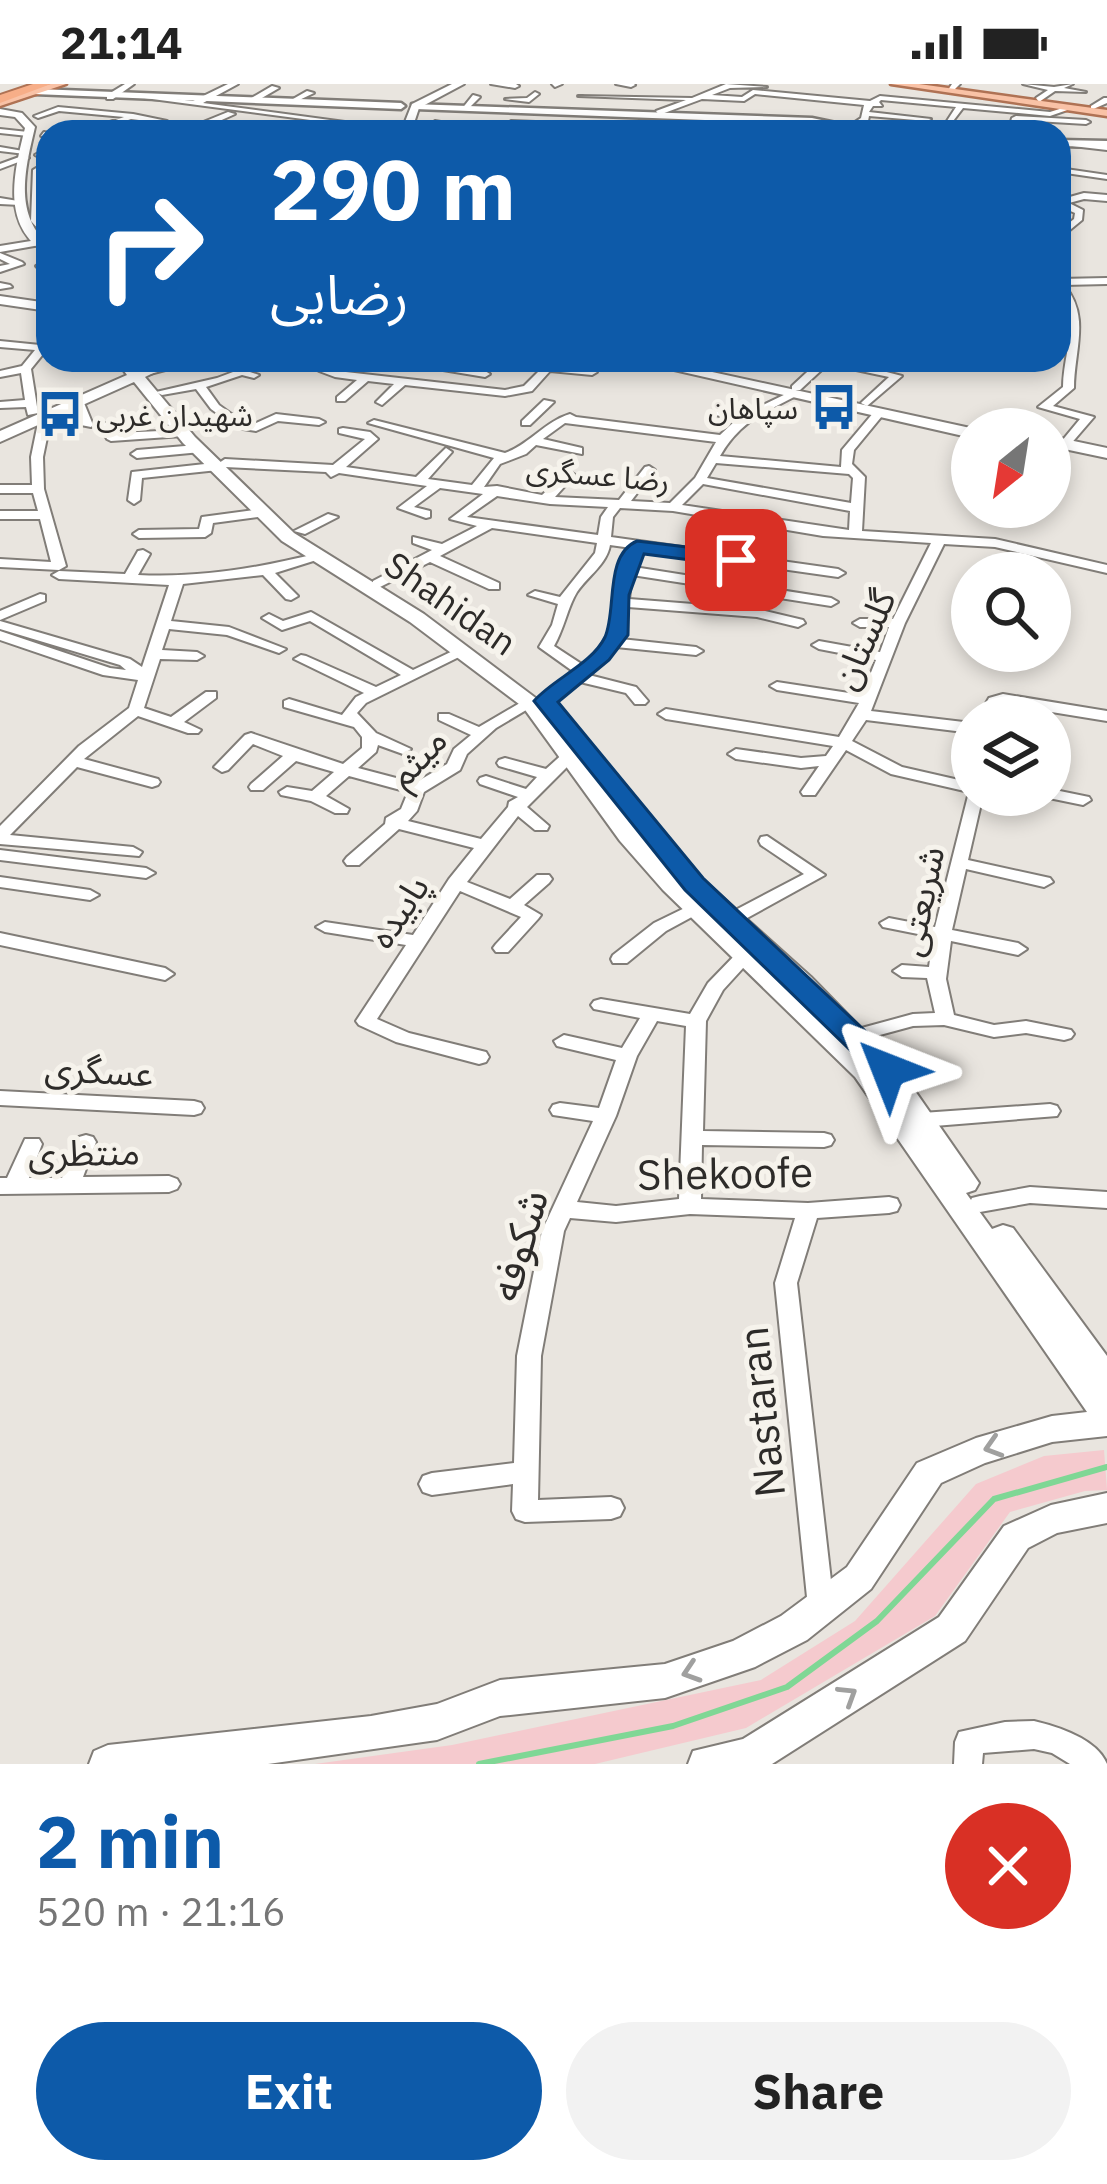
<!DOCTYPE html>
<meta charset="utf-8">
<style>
:root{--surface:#fff;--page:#f2f2f2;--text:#222;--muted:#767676;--accent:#0d5aa9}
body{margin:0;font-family:"IBM Plex Sans","Noto Sans Arabic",sans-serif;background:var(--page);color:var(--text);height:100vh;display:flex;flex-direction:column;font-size:45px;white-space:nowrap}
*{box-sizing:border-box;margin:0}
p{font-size:39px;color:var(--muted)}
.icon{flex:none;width:66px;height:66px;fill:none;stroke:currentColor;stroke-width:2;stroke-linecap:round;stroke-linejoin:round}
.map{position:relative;height:1680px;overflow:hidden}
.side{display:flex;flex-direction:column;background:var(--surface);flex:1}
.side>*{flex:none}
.banner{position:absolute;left:36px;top:36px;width:1035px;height:252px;border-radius:36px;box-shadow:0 6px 18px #0003;background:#0d5aa9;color:#fff;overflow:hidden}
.needle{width:78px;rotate:210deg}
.buttons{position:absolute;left:951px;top:324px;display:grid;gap:24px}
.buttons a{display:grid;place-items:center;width:120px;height:120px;border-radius:50%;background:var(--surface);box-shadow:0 6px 18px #0003;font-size:60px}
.pin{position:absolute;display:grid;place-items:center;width:102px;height:102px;color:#fff;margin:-51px;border-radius:24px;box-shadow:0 6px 18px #0006}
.me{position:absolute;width:132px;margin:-66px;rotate:315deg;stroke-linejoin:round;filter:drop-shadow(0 0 9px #0008)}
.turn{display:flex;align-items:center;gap:42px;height:252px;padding:0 36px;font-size:54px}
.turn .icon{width:156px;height:156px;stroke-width:2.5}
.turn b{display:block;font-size:84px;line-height:102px}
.round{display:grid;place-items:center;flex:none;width:126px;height:126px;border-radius:63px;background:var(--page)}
.summary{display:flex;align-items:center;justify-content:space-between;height:204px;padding:0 36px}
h1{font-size:72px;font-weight:700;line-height:90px;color:var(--accent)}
.primary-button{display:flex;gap:24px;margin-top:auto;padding:24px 36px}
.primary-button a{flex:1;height:138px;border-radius:72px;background:var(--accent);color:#fff;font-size:48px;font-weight:700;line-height:138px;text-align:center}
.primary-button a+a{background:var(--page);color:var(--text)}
.status{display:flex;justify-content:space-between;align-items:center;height:84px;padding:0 60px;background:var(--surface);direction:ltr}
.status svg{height:33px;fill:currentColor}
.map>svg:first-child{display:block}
.green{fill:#f5cace}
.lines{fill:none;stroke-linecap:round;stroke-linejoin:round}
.stream{stroke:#7fd795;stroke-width:6}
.minor-casing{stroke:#817d78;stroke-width:4}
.tertiary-casing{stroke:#817d78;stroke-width:5}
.secondary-casing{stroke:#817d78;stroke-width:4}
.primary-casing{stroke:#af7254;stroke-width:5}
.trunk-casing{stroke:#af7254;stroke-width:4}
.minor{fill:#fff;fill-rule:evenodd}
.tertiary{fill:#fff;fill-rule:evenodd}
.secondary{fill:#fff;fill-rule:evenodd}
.primary{fill:#f9c2a6;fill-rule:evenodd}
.trunk{fill:#f7ae88;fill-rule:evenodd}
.oneway{stroke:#a0a09f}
.route{fill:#0d5aa9;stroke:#083a6e;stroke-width:3}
.labels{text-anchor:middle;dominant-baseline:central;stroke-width:10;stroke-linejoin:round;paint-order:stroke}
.far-poi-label{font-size:30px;fill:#2d2b29;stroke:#f6f3ec;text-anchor:end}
.far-street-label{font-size:30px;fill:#2d2b29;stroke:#f6f3ec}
.street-label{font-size:36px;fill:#2d2b29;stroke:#f6f3ec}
.near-street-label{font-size:42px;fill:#2d2b29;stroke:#f6f3ec}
</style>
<div class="status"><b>21:14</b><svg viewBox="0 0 49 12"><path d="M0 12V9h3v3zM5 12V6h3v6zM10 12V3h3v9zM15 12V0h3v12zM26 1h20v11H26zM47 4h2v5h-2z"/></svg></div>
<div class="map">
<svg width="1107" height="1680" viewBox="0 0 1107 1680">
<rect width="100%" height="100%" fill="#e9e5df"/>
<!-- green -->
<path class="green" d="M1104 1366 1107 1406 1085 1407 1010 1428 935 1532 746 1644 595 1680H315L452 1661 761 1596 855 1537 976 1400 1044 1372Z"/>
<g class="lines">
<!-- stream -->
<path class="stream" d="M479 1680 673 1642 787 1603 877 1537 994 1415 1107 1383"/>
<defs>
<g id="minor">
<path d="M125 0H134L113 15H107V11Z"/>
<path d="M228 0H238L203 19 397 45 393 47 137 13 141 11 193 17Z"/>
<path d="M491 0H516L519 2 515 4Z"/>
<path d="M552 0H562L555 3Z"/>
<path d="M616 0H634L635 1 631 3Z"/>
<path d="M726 0 767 3 730 4 712 11 742 13 753 6 870 17 880 12 1050 28 1069 22 1073 24 1050 32 963 24 947 45 943 43 956 23 881 16 879 18 882 22H873L869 28 931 35 927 37 869 32 868 37 850 46 846 44 861 34 864 21 755 10 744 17 702 15 659 31 656 27 686 16 578 12 692 14Z"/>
<path d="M952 0H960L954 6H948Z"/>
<path d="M1023 0 1054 3 1073 0 1064 4 1086 8 1055 7 1039 18 1036 14 1048 6Z"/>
<path d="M272 2 279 4 255 18 248 16Z"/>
<path d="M307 7 314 9 293 19V15Z"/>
<path d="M535 8 539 10 529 18 505 15 527 14Z"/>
<path d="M473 11 480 13 467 26H461Z"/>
<path d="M1104 14H1107V19L1091 26V22Z"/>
<path d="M58 23 133 30 167 37 155 43 151 41 155 38 131 35 94 48H82L124 33 59 27 38 34 34 32Z"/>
<path d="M228 28 235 30 195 48 181 47Z"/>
<path d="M1016 32 1086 36 1090 38 1086 40 1019 36 1016 48H1008L1012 34Z"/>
<path d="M435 37 487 46 491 48 432 41Z"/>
<path d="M511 37 610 41 614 43 610 45 508 41Z"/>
<path d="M659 41 666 43 660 48H651Z"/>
<path d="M0 45 28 48 32 50 28 52 0 49Z"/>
<path d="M127 46H131L135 48H126Z"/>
<path d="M44 48 48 49V53L41 52Z"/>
<path d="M1061 57 1107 62V66L1064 61Z"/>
<path d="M0 63 29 68 25 70 0 67Z"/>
<path d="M45 65H48V70L39 73 35 71Z"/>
<path d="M22 72 29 74 0 85V80Z"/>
<path d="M1059 84 1107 91V95L1059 88Z"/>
<path d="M1084 109 1107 111V117L1084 115 1069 119 1083 126 1082 136 1059 155V147L1074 135 1075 129 1059 122V116Z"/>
<path d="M0 114 24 118 20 121 0 120Z"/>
<path d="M37 156 40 161 0 168V162Z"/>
<path d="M0 169 22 178 24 180 0 188V182L10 180 0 175Z"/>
<path d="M41 179 48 181V187L38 184 36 182Z"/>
<path d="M1107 194V200L1064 201C1091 232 1074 267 1074 304L1053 322 1094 333 1069 362H1061V358L1080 335 1038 323 1063 303C1063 279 1072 256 1070 233 1068 218 1059 210 1059 195Z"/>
<path d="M0 199 10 201 12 203 0 205Z"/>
<path d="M48 254V264L31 285 38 329 28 331 26 323 0 324V318L25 316 21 289 0 293V287L22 282 35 266 0 263V257L40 261Z"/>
<path d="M185 276H204L146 291 141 288Z"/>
<path d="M324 276H334L329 284 337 287 505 306 524 302 540 286 481 279 476 276 545 280 548 276H559L556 281 592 285 597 288 592 291 550 287 532 307 505 312 405 301 382 321 376 318 394 300 368 297 345 317H337V313L357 296 335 293 319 287 318 285Z"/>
<path d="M409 276 485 287 490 290 485 293 413 281 409 280Z"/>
<path d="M820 276H840L902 292 867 322 861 319 863 317 889 293 828 280 800 306H792V302Z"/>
<path d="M241 285 259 291 254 294 242 291 206 303 219 321 244 339 254 340 276 330 319 335 325 338 319 341 278 337 256 347 237 344 211 325 196 305 162 311 156 308 217 294Z"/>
<path d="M790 308 796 311 794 313C761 330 739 339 720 372L841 383 842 366 874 328H882V332L854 366 852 380 865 393 862 447 995 455 1107 481V489L995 463 944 460 905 539 871 627 972 639V649L866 636 852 657 902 683 972 699V711H983L968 776 1050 794 1053 798 1044 803 966 785 952 846 1018 859 1027 865 1018 871 951 857 946 895 954 931 994 941 1026 937 1071 946 1074 950 1071 954 1064 956 1026 949 994 953 944 941 913 942 854 958 847 956 844 952 847 948 913 930 935 929 927 894 902 893 893 887 902 881 929 883 933 853 883 843 880 839 889 834 935 843 969 708 891 690 846 666 815 711H803L801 708 819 682 801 684 736 675 728 670 736 665 801 674 826 672 833 662 666 635 658 630 666 625 839 653 859 619 777 606 770 602 777 598 862 611 876 576 819 565 812 561 819 557 880 568 889 543H860L853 539 860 535H893L931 459 823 452 673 427 620 424 613 433 611 453 838 485 845 489 838 493 610 461C607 480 588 492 577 508 568 522 564 545 554 562L583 581C603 563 612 548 615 521L612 518 615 515 618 486 625 473 630 472 637 476 634 483 831 514 838 518 831 522 632 491 629 515 757 525 803 536 805 539 798 543 757 533 628 523 621 555 696 563 703 567 696 571 616 563 589 591 636 603 648 617 645 620H635L626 609 580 598 545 622 540 620V614L574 588 539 563 552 541 558 520 528 511 535 507 560 513 595 469 597 459 492 444 440 472 499 499V505H489L430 478 378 504 373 503V497L432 466 413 459V453L442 460 477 442 450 435 483 410 440 404 414 423 430 427V433L426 434 398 424 427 402 339 389 331 393 326 388 225 383 219 379 225 375 333 381 365 355 339 349V345L343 344 370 348 378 355 346 383 416 393 446 364 452 368 428 395 472 401 494 374 368 339 374 336 505 369C530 360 544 338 570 330L576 333 720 351 736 336 716 331V327L744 330ZM565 339 716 358 695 394 670 419 631 417 655 386 649 382 645 383 619 416 555 413 575 391 569 387 542 411 497 402 484 403 500 380 526 370 536 361 582 370V364L543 355ZM716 379 849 390 853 394 851 419 707 394ZM703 400 850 427 849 446 682 421ZM497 412 550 420 608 423 601 433 598 451 467 433Z"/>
<path d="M78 316 84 319 93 341 91 343 81 341 72 319Z"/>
<path d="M544 316 554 318 530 341H522V337Z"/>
<path d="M45 331 51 334 43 373 44 405 66 482 59 486 0 483V475L51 478 40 435H0V427H38L33 409H0V401H32L31 373 39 334Z"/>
<path d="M101 339H109L115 349 183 346 189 349 183 352 111 357 107 355 99 341Z"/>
<path d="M197 361 203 365 201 368 137 374 131 370 137 366Z"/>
<path d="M214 379 220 383 218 386 142 394 140 416 134 420 128 416 132 388Z"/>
<path d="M262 425 268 429 266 432 213 439 211 449 205 453 139 454 133 450 139 446 199 445 202 433Z"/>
<path d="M328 430 338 433 305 450 294 447Z"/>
<path d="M143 466 150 470 138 491C200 494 259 484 319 469L326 473 275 489 298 512 291 516 286 515 263 491 183 500 171 537 229 543 286 565 279 569 227 551 169 545 162 566 197 568 204 572 197 576 160 575 144 624 171 633 206 608H216V614L184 638 201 646 198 649H188L138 632 84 675 158 695 160 698 158 701 152 703 77 683 10 751 133 763 142 768 139 772 0 760V742L79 662 129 624 138 596 103 591 0 556V547L110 584 126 586 120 581 0 545V537L130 575 142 583 169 501 59 495 52 491 59 487 125 490 138 467Z"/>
<path d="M40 510 45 511V517L0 536V527Z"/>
<path d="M311 528 413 586 457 565H467L469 568 366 619 357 629 376 649 411 665 403 670 378 661 376 668 358 684 415 699 447 680 454 665 471 651 439 636V630H449L479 643 525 616H535L538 619 496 644 467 670 460 686 424 708 417 727 408 737 481 755 508 723 509 718 518 713 480 700 478 697 480 694 486 692 526 705 537 693 499 682 497 679 499 676 505 674 546 685 566 667 572 665 580 670 527 723 549 742 547 746H535L518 732 467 798 510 815 537 791H549L552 795 549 799 524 821 541 831 538 835 508 868H496L493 864 496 860 521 833 460 807 377 935 409 949 486 968 489 973 486 978 479 980 396 958 359 941 356 937 406 861 325 848 316 843 325 838 413 851 449 795 474 764 399 745 359 781H347L344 777 347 773 385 740 386 734 401 725 408 708 349 692 326 712 349 725 347 729H335L311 717 281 711 279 708 287 703 312 707 334 688 296 677 263 706H251L249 703 251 700 283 672 253 660 228 686 222 688 214 683 245 651 251 649 343 680 362 664V653L354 643 284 623V617L289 615 342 631 356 613 364 609 294 575 301 571 306 572 376 603 401 591 310 537 282 546 262 534 269 530 283 537Z"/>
<path d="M1003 610 1107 627V637L1003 620 994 633H978L989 614Z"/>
<path d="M1050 705 1089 713 1091 716 1083 721 1044 713 1043 711H1050Z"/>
<path d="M767 752 825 791 738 839H726L723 835 726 831 804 790 761 761 759 757 761 753Z"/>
<path d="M0 766 146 784 155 789 146 794 0 776Z"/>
<path d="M0 793 90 806 99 811 90 816 0 803Z"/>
<path d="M695 819 704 824 701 828 666 847 627 879H613L611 875 613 871 654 839Z"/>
<path d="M0 849 165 884 174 890 165 896 0 861Z"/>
<path d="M745 866 754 872 723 906 706 937 703 1047 824 1049 831 1051 834 1056 831 1061 824 1063 702 1061 701 1115 808 1119 889 1113 897 1115 900 1121 897 1127 889 1129 817 1134 797 1199 834 1523 830 1532 821 1535 812 1532 808 1523 775 1199 795 1134 690 1130 616 1138 570 1134 564 1147 541 1272 538 1416 611 1413 620 1416 624 1424 620 1432 611 1435 525 1438 516 1435 512 1427 513 1400 432 1411 423 1408 419 1400 423 1392 432 1389 514 1379 517 1272 542 1147 593 1037 553 1031 550 1026 553 1021 560 1019 599 1024 616 976 557 962 554 957 564 951 622 964 640 934 594 925 591 921 594 917 601 915 690 930 708 899 738 868ZM657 937 686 942 679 1115 616 1122 577 1118 616 1032 637 972Z"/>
<path d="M0 1007 194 1017 201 1019 204 1024 201 1029 194 1031 0 1021Z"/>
<path d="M1050 1020 1057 1022 1060 1027 1057 1032 922 1043 915 1041 912 1036 915 1031 922 1029Z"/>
<path d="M86 1051 93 1053 96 1058 83 1093 169 1092 177 1095 180 1100 177 1105 169 1108 0 1110V1094H7L25 1055H39L42 1060 29 1094H62L76 1058 79 1053Z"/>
<path d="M1030 1103 1107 1108V1124L1030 1119 980 1128 972 1126 969 1120 972 1114 980 1112Z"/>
<path d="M1034 1637C1059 1643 1097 1655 1107 1680H1070L1052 1669 1034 1665 983 1669 982 1680H954L955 1658 959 1648 1005 1638Z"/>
</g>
<g id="tertiary">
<path d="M37 5 401 19 405 22 401 25 34 10Z"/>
<path d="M412 20 812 34 879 48 812 40 415 25Z"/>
<path d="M1059 56 1107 57V63L1059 62Z"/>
</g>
<g id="secondary">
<path d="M452 0H464L419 24 411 48H401L412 20Z"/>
<path d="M0 25 22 29 35 43C26 82 13 129 48 160V170C0 143 14 88 25 44L15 33 0 31Z"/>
<path d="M38 83 43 86V137L48 144V156L31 137 33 86Z"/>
<path d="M0 212 48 219V227L0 220Z"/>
<path d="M116 276H131L139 286 160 276H179L145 293 195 353 294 449 424 530 537 615 569 657 579 652 586 654 702 795 811 893 897 981 979 1099 975 1106 966 1109 992 1145 1003 1141 1013 1144 1107 1272V1352L1052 1358 985 1379 941 1399 871 1505 807 1556 755 1583 665 1614 500 1632 437 1656 268 1680H89L94 1667 108 1661 371 1632 437 1620 500 1596 665 1580 733 1557 781 1532 847 1483 917 1379 976 1354 1052 1332 1087 1328 855 993 663 806 620 757 523 623 410 538 282 457 183 359 134 298 0 358V347L127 291Z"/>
<path d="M630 276H657L975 345 972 354Z"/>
<path d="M1050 352 1107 364V374L1050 362Z"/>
<path d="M1107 1409V1439L1057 1449 1028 1464 965 1557 772 1680H688L693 1667 743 1655 939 1533 1004 1442 1051 1421Z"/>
</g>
<g id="primary">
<path d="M50 0H66L0 22V15Z"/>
<path d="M891 0H919L1107 26V32Z"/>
</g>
<path id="trunk" d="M33 0H51L0 19V11Z"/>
</defs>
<!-- minor casing -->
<use href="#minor" class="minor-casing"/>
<!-- tertiary casing -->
<use href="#tertiary" class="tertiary-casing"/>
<!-- secondary casing -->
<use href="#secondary" class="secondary-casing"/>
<!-- primary casing -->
<use href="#primary" class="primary-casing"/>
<!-- trunk casing -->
<use href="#trunk" class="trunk-casing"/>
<!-- minor -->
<use href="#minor" class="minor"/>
<!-- tertiary -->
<use href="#tertiary" class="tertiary"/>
<!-- secondary -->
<use href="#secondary" class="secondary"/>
<!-- primary -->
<use href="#primary" class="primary"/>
<!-- trunk -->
<use href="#trunk" class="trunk"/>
</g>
<!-- one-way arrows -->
<defs><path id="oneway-chevron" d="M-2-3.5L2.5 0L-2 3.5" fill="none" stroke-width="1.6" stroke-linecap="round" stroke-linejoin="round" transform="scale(3)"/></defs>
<g class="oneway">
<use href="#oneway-chevron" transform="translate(993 1363) rotate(163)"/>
<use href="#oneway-chevron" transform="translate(691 1588) rotate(162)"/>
<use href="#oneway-chevron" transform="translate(848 1611) rotate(-32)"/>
</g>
<!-- route -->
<path class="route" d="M637 457 736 469 747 476 736 482 644 470 629 511 628 551 609 576 558 618 703 794 899 979 903 986 899 993H878L685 806 534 617C553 595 592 580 605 553 617 526 604 471 637 457Z"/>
<!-- icons -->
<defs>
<symbol id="bus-bare" viewBox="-9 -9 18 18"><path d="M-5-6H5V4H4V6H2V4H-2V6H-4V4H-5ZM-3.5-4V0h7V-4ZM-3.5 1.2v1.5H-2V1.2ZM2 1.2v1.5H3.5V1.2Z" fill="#0d5aa9" stroke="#f6f3ec" stroke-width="2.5" paint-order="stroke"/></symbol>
</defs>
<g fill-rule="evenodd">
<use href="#bus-bare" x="801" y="290" width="66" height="66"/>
<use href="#bus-bare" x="27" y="297" width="66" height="66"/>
</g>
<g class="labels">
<!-- far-poi labels -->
<g class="far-poi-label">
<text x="798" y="323">سپاهان</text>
<text x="96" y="330" text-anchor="start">شهیدان غربی</text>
</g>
<!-- far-street labels -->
<g class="far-street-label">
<text transform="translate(598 390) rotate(5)">رضا عسگری</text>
</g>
<!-- street labels -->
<g class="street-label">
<text transform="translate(451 519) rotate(35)">Shahidan</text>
<text transform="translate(863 555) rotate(-66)">گلستان</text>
<text transform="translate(417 673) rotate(-47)">میثم</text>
<text transform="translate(920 817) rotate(-78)">شریعتی</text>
<text transform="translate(398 827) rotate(-57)">پابیده</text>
<text transform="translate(99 986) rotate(3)">عسگری</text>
<text transform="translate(84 1068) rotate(-1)">منتظری</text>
</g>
<!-- near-street labels -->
<g class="near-street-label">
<text transform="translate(725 1089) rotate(-1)">Shekoofe</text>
<text transform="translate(518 1161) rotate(-74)">شکوفه</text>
<text transform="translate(761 1328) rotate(-96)">Nastaran</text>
</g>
</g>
</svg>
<div class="buttons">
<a><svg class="needle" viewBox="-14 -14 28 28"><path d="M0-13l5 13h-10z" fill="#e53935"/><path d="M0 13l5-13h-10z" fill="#767676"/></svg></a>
<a><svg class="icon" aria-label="search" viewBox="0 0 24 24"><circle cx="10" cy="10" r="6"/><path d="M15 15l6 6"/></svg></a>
<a><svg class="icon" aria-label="layers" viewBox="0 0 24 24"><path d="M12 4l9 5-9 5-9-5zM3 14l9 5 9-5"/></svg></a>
</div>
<div class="pin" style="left:736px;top:476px;background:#d93025"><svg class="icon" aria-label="arrive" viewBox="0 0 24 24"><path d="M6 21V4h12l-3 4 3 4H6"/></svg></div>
<svg class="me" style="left:888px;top:986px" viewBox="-20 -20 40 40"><path d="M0-17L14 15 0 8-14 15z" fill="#0d5aa9" stroke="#fff" stroke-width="4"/></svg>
<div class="banner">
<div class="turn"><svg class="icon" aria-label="right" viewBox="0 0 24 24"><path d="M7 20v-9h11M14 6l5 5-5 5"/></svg><div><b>290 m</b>رضایی</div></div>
</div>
</div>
<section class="side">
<div class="summary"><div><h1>2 min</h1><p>520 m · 21:16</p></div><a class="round" style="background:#d93025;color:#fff"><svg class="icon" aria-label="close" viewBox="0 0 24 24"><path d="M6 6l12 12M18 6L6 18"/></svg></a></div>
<div class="primary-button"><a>Exit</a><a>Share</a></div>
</section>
